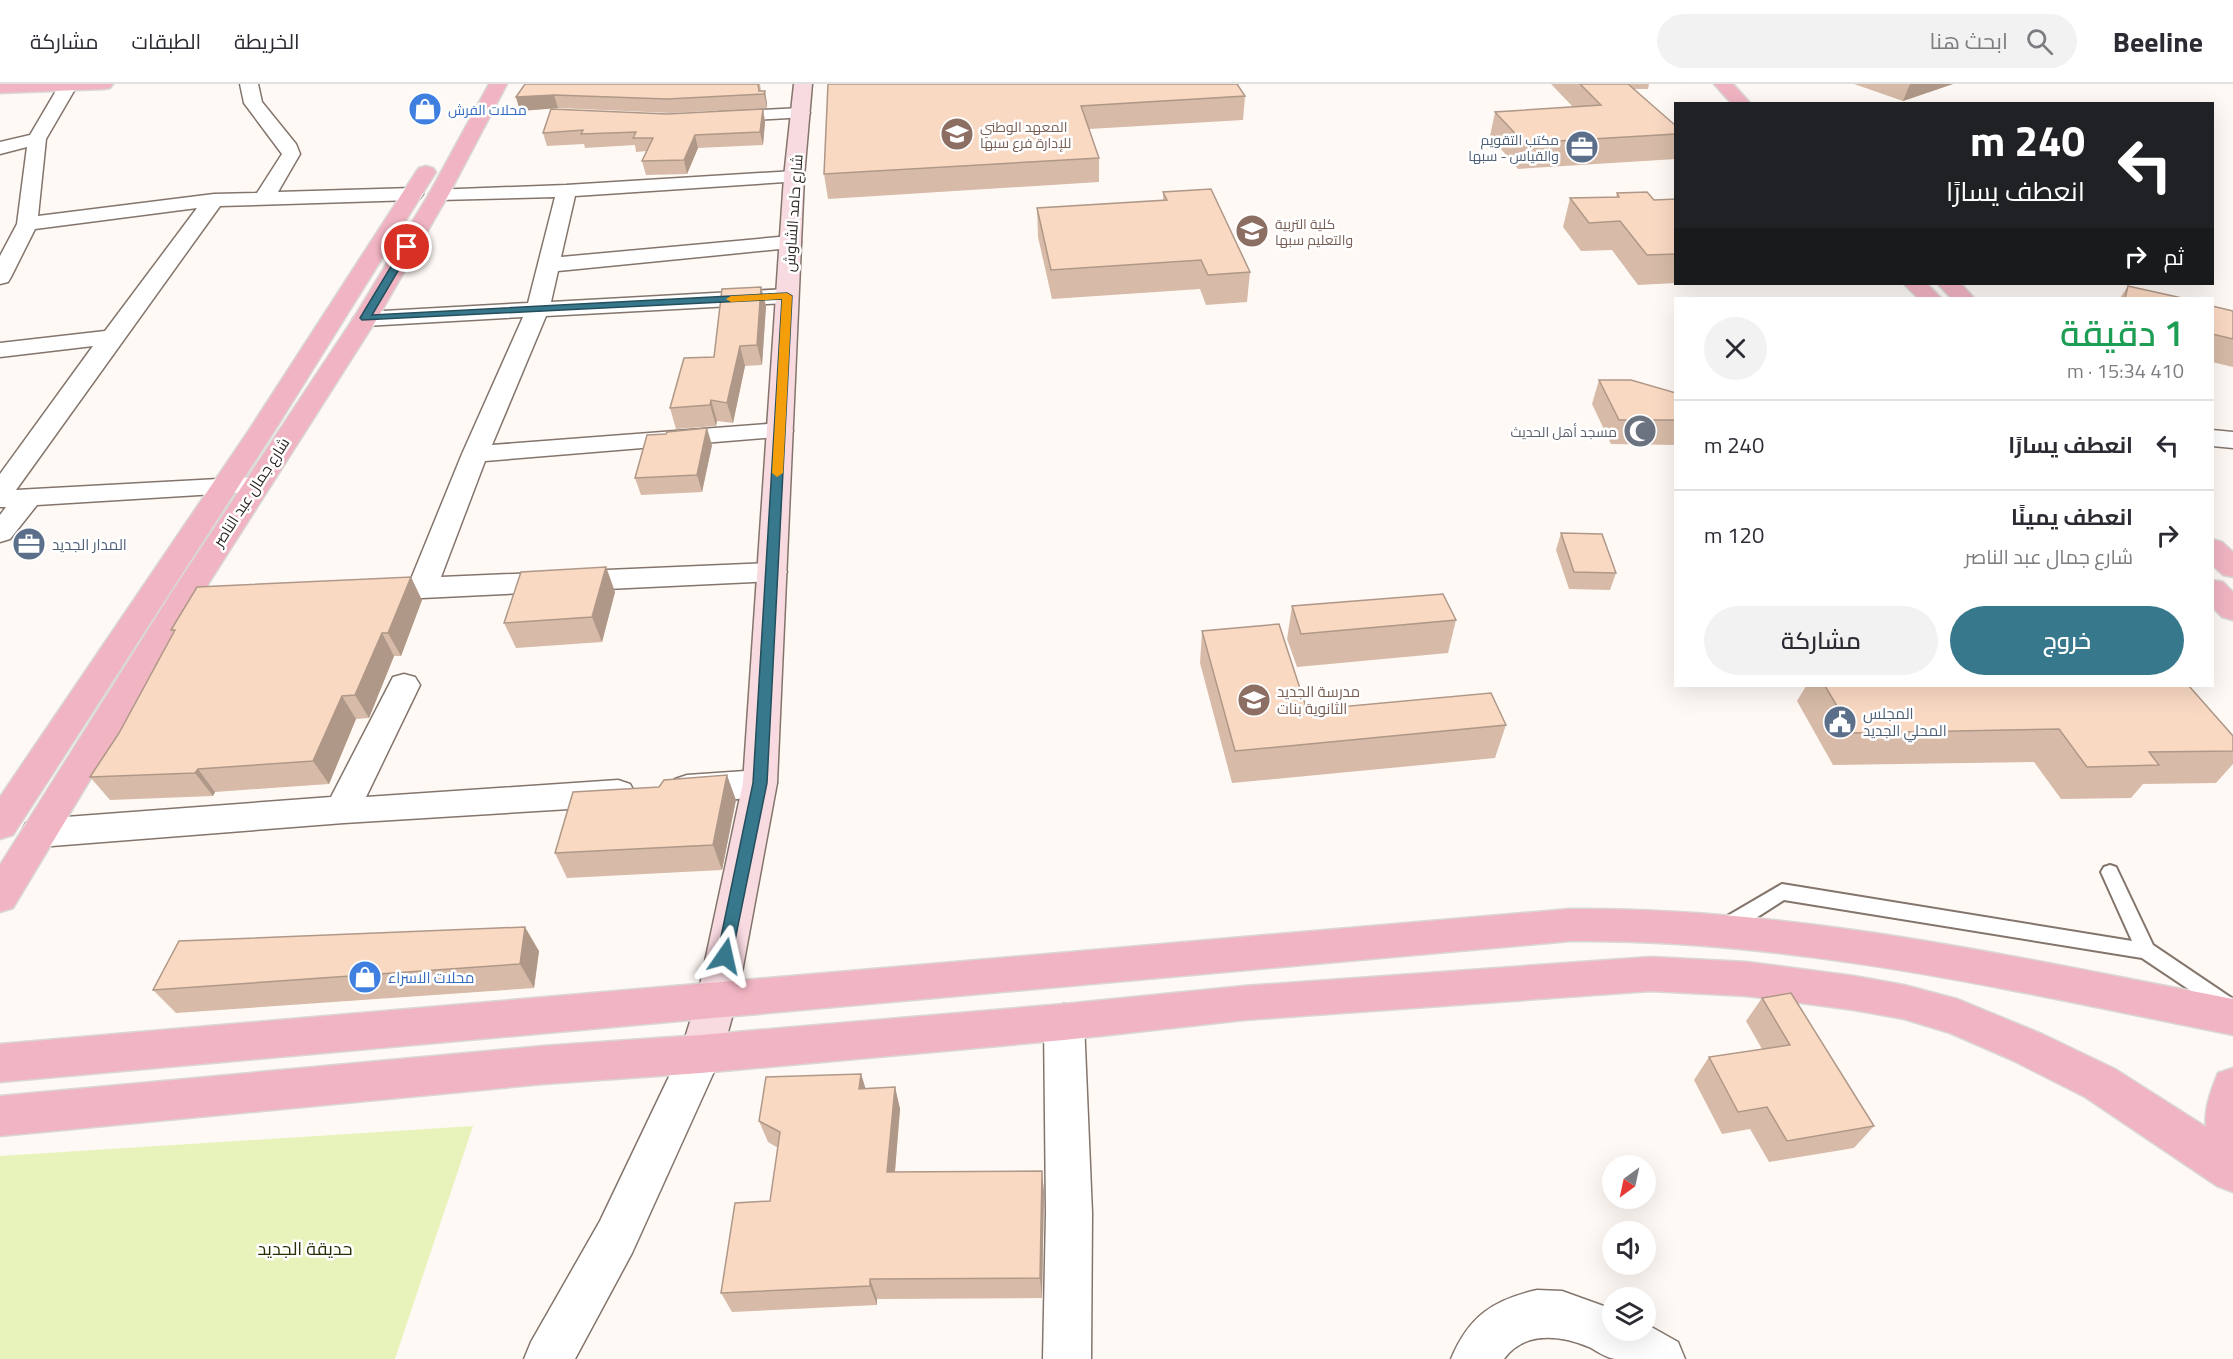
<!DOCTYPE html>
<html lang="ar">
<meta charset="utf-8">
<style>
:root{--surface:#fff;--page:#f2f2f3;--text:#2b2b33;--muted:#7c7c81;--line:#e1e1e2;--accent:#38788c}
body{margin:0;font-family:"Titillium Web",Cairo,sans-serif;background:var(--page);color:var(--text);direction:rtl;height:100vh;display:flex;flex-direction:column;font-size:22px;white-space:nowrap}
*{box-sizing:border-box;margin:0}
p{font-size:20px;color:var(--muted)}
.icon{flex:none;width:33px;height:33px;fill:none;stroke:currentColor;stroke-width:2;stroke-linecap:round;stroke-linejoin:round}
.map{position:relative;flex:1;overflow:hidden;direction:ltr}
.drawer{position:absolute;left:1674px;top:213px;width:540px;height:390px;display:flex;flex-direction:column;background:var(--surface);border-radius:0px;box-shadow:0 6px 24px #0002;direction:rtl}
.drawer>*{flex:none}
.guide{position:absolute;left:1674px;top:18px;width:540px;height:183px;border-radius:0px;box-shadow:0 6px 24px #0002;direction:rtl;background:#202124;color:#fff;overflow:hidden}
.needle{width:39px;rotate:213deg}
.tools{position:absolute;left:1602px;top:1071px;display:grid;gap:12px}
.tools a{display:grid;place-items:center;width:54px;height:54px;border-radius:50%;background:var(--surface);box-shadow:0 6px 24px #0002;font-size:30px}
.pin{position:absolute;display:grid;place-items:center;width:51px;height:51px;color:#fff;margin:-26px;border:3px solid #fff;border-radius:50%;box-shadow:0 2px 6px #0007}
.me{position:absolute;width:66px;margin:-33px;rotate:11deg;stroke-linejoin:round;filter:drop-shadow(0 0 4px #0008)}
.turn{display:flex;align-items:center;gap:21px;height:126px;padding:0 30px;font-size:27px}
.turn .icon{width:78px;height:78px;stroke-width:2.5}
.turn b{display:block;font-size:42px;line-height:51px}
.then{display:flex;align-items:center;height:57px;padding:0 30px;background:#0003;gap:12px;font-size:22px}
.round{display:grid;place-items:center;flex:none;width:63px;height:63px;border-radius:32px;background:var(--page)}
.summary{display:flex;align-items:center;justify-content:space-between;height:102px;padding:0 30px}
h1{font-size:36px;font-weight:600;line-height:45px;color:#1e9e55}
.cta{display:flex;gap:12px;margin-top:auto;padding:12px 30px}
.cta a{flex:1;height:69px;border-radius:36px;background:var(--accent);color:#fff;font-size:24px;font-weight:600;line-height:69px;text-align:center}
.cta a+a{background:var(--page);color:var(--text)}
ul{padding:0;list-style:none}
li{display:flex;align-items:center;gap:18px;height:90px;padding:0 30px;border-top:2px solid var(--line)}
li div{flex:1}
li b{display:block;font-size:22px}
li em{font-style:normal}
header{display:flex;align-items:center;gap:36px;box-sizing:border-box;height:84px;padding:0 30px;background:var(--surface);border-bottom:2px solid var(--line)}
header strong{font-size:28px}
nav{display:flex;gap:33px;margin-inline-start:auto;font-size:21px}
.search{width:420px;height:54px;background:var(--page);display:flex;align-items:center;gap:15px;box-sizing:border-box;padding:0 21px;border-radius:33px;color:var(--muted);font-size:22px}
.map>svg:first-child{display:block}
.green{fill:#e8f3bc}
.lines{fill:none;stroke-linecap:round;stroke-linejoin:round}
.lane-casing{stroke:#83756c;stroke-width:4}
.street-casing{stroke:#83756c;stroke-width:3}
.secondary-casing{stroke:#83756c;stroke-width:3}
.primary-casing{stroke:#d9d8d7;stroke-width:3}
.lane{fill:#fff;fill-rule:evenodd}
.street{fill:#fff;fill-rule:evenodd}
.secondary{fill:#f8dae1;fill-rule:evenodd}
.primary{fill:#f1b4c2;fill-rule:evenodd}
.wall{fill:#d7bba8}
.shaded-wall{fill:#af9888}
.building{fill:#fad9c3;stroke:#af9888;stroke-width:1.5}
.route{fill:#38788c;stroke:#244e5b;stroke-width:1.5}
.slow{fill:#f59e0b}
.labels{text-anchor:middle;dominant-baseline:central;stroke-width:5;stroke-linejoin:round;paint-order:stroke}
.far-shop-label{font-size:14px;fill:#366cbe;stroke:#fff;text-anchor:start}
.far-education-label{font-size:14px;fill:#785e54;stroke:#fff;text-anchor:start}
.far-service-label{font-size:14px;fill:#4e5e75;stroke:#fff;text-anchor:end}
.far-worship-label{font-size:14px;fill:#5b616d;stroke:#fff;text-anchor:end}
.street-label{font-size:15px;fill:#2c2723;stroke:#fff}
.service-label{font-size:15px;fill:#4e5e75;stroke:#fff;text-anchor:start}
.education-label{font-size:15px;fill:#785e54;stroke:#fff;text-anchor:start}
.shop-label{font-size:15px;fill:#366cbe;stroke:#fff;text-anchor:start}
.near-park-label{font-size:18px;fill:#292e05;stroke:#fff}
</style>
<header>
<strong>Beeline</strong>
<div class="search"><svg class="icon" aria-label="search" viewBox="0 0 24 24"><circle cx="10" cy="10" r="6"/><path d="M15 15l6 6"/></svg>ابحث هنا</div>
<nav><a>الخريطة</a><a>الطبقات</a><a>مشاركة</a></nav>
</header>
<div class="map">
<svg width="2233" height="1275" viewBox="0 0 2233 1275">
<rect width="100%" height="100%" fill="#fff9f5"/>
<!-- green -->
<path class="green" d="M473 1042 395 1275H0V1072Z"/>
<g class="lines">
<defs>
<path id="lane" d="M2110 781 2116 783 2153 861 2233 915V935L2142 874 1784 816 1731 850 1724 852 1717 850 1714 844 1717 838 1782 800 2132 857 2101 788 2104 783Z"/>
<g id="street">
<path d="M60 0H78L46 55 38 132 214 110 257 109 282 70 244 19 240 0H258L262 18 296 60 300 70 278 108 413 104 420 106 423 110 420 114 413 116 220 122 16 406 255 393 265 395 269 401 265 407 37 421 10 455 0 458V431L6 423H0V390L93 262 0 273V259L105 247 197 124 35 145 11 193 8 198 0 200V172L17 140 27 63 0 70V58L30 51Z"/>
<path d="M801 24 807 25 810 29 807 33 719 38 713 37 710 33 713 29 719 28Z"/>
<path d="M794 87 801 89 804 93 801 97 575 112 561 173 790 152 797 154 801 158 797 162 790 164 558 187 551 218 787 205 795 207 798 212 795 217 787 219 546 232 492 361 780 339 789 342 793 347 789 352 485 377 441 493 772 479 782 481 787 488 782 495 772 497 422 514 371 516 360 513 356 506 360 499 371 496 411 495 462 370 523 233 365 242 357 240 353 235 357 230 365 228 528 219 555 113 439 116 432 114 429 110 432 106 566 101Z"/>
<path d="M2212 346 2233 348V364L2212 362Z"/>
<path d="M404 590 415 593 420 601 366 713 618 696 630 700 635 709 630 718 618 722 344 739 39 763 26 759 21 749 26 739 39 735 331 713 393 593Z"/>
<path d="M760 686 772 690 777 699 772 708C748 716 698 721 675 713L670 704 675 695 687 691Z"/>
<path d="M1064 920 1078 925 1084 938 1092 1129 1091 1275H1043L1046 1129 1044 938 1050 925Z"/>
<path d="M701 951 716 957 722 970 632 1169 575 1275H524L531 1258 600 1137 686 957Z"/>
<path d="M1537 1206 1562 1207 1612 1225V1246H1646V1240L1678 1258 1685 1275C1663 1275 1637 1275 1615 1275 1606 1274 1597 1267 1589 1263 1560 1251 1524 1247 1504 1275H1451C1469 1232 1493 1216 1537 1206Z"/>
</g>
<path id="secondary" d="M794 0H812L804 93 777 699 737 915 722 970 716 983 701 989 686 983 680 970 697 915 743 699 784 93Z"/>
<g id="primary">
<path d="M0 0H113L110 4 104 5 0 9Z"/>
<path d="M489 0H507L449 110 377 235 198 516 13 824 0 828V781L172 508 353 235 429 110Z"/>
<path d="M1714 0H1733L1751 20H1732Z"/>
<path d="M426 82 433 84 436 88 275 346 13 751 0 755V713L249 346 416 88 419 84Z"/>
<path d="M1904 200H1927L1941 214H1918Z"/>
<path d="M1938 200H1961L1974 214H1951Z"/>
<path d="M2212 455 2222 458 2233 468V493L2223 491 2212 481Z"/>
<path d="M2212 496 2223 498 2233 508V536L2222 533 2212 523Z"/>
<path d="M1570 825C1794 823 2014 873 2233 915V951C2014 907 1795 855 1570 857L0 998V960Z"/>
<path d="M1651 873 1747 878 1854 892 1904 901 1957 915 2042 950 2115 985 2206 1043C2204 1025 2211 1006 2218 989L2233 984V1108L2217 1102 2085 1013 2012 976 1950 949 1904 935 1854 926 1747 912 1651 907 1244 936 1064 956 701 989 543 1000 0 1052V1012L543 962 701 951 1064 920 1244 902Z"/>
</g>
</defs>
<!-- lane casing -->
<use href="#lane" class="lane-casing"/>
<!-- street casing -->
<use href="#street" class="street-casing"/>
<!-- secondary casing -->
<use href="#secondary" class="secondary-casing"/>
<!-- primary casing -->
<use href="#primary" class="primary-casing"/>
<!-- lane -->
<use href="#lane" class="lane"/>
<!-- street -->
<use href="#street" class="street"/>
<!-- secondary -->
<use href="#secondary" class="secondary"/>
<!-- primary -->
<use href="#primary" class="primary"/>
</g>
<!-- wall -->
<g class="wall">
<path d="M525 0H760L761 7H765L767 20V24L670 29 558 24 520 27 516 13Z"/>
<path d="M828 0 1245 12 1243 36 1089 45 1099 74V98L828 115 824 90Z"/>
<path d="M1551 0H1649L1648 5H1634L1676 42V75L1518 85 1490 52 1495 28 1573 23Z"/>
<path d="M1854 0H1953L1903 17Z"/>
<path d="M763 25 765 38 763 61 698 64 687 90 646 91 642 77 647 67 636 68 635 61 585 64 584 60 547 62 543 49 667 30Z"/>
<path d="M1163 108 1250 188 1247 218 1206 221 1200 205 1052 215 1038 153 1037 124 1163 117Z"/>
<path d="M1617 109 1654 116 1676 115V199L1638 201 1612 166 1581 167 1563 143 1570 114 1616 113Z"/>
<path d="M2128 202 2182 214H2120Z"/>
<path d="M761 203 766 222 762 281 745 282 733 339 717 337 716 342 676 345 670 324 714 273Z"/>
<path d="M2212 222 2233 227V283L2212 278Z"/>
<path d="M1599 296 1676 309V361L1611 360 1592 320Z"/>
<path d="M666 350 712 361 702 408 641 411 635 394Z"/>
<path d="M1561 449 1616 489 1610 506 1569 505 1556 466Z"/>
<path d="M606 483 615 508 602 558 516 564 504 539Z"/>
<path d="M422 516 401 572H394L369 634 356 635 329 700 215 708 213 712 110 716 90 693 119 649 174 549 171 546Z"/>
<path d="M1292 522 1456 536 1448 569 1297 583 1287 555Z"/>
<path d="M1202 547 1307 626 1506 641 1495 674 1232 699 1200 579Z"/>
<path d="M1806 602H2189L2233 652V680L2216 699 2143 700 2131 714 2061 715 2034 678 1833 681 1797 617Z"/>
<path d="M736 716 722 786 567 794 555 769Z"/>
<path d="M539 867 534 904 176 929 153 906Z"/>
<path d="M1762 914 1874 1042 1854 1064 1769 1078 1750 1045 1722 1050 1694 996 1709 973 1762 965 1746 937Z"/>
<path d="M861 990 865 1004 895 1003 900 1025 895 1088 1042 1087 1044 1109 1042 1214 877 1215V1221L732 1228 721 1209 770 1117 778 1064 768 1058 759 1037Z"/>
</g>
<!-- shaded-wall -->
<g class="shaded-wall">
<path d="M1910 0H1953L1903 17Z"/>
<path d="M765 7 767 20V24L764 10Z"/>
<path d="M554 11 558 24 520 27 516 13Z"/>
<path d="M763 25 765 38 763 61 760 48Z"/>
<path d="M695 51 698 64 687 90 684 76Z"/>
<path d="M761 203 766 222 762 281 757 261Z"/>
<path d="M740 262 745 282 733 339 727 319Z"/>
<path d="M711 316 717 337 716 342 710 321Z"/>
<path d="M707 344 712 361 702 408 697 391Z"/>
<path d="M606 483 615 508 602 558 592 533Z"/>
<path d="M411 493 422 516 401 572 388 549Z"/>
<path d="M382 549 394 572 369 634 355 611Z"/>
<path d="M342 612 356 635 329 700 313 677Z"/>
<path d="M198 685 215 708 213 712 195 689Z"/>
<path d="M727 691 736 716 722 786 713 761Z"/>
<path d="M525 843 539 867 534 904 520 880Z"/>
<path d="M861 990 868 1012 859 1005Z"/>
<path d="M895 1003 900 1025 893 1110 887 1088Z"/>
<path d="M1042 1087 1044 1109 1042 1214 1040 1194Z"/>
<path d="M870 1195 877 1215V1221L870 1202Z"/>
</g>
<!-- building -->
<g class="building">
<path d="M525 0H758L759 7H765L764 10 667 15 554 11 516 13Z"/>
<path d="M828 0H1237L1245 12 1081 22 1099 74 824 90Z"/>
<path d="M1580 0H1628L1676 42V50L1524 59 1495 28 1601 21Z"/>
<path d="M551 25 667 30 763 25 760 48 695 51 684 76 642 77 653 54H633L636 48 581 50 583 46 543 49Z"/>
<path d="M1211 105 1250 188 1208 191 1201 176 1051 186 1037 124 1167 116 1163 108Z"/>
<path d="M1647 108 1654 116 1676 115V170L1647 171 1620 137 1589 139 1570 114 1619 113 1617 109Z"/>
<path d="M2128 202 2182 214H2125Z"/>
<path d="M761 203 757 261 740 262 727 319 711 316 710 321 670 324 684 274 714 273 722 205Z"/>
<path d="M2212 222 2233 227V255L2212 250Z"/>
<path d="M1599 296H1631L1676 309V336H1619Z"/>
<path d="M707 344 697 391 635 394 647 351 666 350 667 348Z"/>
<path d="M1561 449 1602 450 1616 489 1574 488Z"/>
<path d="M606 483 592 533 504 539 521 488Z"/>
<path d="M411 493 388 549H382L355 611 342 612 313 677 198 685 195 689 90 693 119 649 175 546H171L197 503Z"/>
<path d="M1443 510 1456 536 1301 550 1292 522Z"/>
<path d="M1279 540 1307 626 1491 609 1506 641 1235 667 1202 547Z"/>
<path d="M1825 602H2189L2233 652V667L2149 668 2159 681 2087 683 2059 645 1853 649Z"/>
<path d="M727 691 713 761 555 769 573 708 659 703 664 696Z"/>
<path d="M525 843 520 880 153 906 179 857Z"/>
<path d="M1791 909 1874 1042 1787 1057 1767 1023 1738 1028 1709 973 1790 961 1762 914Z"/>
<path d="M861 990 859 1005 895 1003 887 1088 1042 1087 1040 1194 870 1195V1202L721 1209 735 1119 770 1117 780 1048 759 1037 766 993Z"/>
</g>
<!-- route -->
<path class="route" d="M404 161 412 163 372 231 787 209 792 212 767 699 731 876 725 878 720 876 717 872 753 699 782 215 362 236 360 234Z"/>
<!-- slow -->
<path class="slow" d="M787 209 792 212 783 389 777 393 772 389 782 215 731 218 726 215 731 212Z"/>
<!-- icons -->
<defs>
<symbol id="shop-disc" viewBox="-11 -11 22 22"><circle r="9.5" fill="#3f7fe0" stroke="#fff"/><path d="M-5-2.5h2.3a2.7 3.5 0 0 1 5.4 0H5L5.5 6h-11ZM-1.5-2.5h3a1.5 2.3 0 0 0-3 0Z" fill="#fff"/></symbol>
<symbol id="university-disc" viewBox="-11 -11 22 22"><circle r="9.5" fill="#8d6e63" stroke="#fff"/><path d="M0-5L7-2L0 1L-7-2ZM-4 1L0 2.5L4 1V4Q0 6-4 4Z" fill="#fff"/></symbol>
<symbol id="office-disc" viewBox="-11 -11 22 22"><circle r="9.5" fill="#5c6f8a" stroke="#fff"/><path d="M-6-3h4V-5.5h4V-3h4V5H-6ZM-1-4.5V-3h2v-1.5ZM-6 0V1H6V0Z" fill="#fff"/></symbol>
<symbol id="mosque-disc" viewBox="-11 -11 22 22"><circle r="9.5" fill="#6b7280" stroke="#fff"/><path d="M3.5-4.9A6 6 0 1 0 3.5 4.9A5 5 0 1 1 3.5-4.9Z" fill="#fff"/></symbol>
<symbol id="school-disc" viewBox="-11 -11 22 22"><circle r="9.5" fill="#8d6e63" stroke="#fff"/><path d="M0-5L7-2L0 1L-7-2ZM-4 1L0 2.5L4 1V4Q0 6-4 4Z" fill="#fff"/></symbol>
<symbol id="civic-disc" viewBox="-11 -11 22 22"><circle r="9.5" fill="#5c6f8a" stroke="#fff"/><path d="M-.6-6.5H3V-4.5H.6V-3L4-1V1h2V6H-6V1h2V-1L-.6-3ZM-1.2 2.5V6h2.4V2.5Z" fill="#fff"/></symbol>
</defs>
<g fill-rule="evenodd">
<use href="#shop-disc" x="406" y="6" width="38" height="38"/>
<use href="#university-disc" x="938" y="31" width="38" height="38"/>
<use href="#office-disc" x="1563" y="44" width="38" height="38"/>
<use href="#university-disc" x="1233" y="128" width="38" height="38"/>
<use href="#mosque-disc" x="1621" y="328" width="38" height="38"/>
<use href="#office-disc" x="10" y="441" width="38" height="38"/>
<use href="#school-disc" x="1235" y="597" width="38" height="38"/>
<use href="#civic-disc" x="1821" y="619" width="38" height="38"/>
<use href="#shop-disc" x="346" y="874" width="38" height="38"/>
</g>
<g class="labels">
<!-- far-shop labels -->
<g class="far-shop-label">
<text x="448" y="25">محلات الفرش</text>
</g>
<!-- far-education labels -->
<g class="far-education-label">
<text x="980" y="42">المعهد الوطني<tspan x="980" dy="16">للإدارة فرع سبها</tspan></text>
<text x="1275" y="139">كلية التربية<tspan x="1275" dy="16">والتعليم سبها</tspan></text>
</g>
<!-- far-service labels -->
<g class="far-service-label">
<text x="1559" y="55">مكتب التقويم<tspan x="1559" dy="16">والقياس - سبها</tspan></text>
</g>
<!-- far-worship labels -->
<g class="far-worship-label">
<text x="1617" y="347">مسجد أهل الحديث</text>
</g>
<!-- street labels -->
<g class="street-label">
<text transform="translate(793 129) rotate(-86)">شارع حامد الشاوش</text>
<text transform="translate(251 408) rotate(-57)">شارع جمال عبد الناصر</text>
</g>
<!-- service labels -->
<g class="service-label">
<text x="52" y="460">المدار الجديد</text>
<text x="1863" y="629">المجلس<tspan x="1863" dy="17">المحلي الجديد</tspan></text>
</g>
<!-- education labels -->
<g class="education-label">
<text x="1277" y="607">مدرسة الجديد<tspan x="1277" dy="17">الثانوية بنات</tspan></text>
</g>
<!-- shop labels -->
<g class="shop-label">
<text x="388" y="893">محلات الاسراء</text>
</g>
<!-- near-park labels -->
<g class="near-park-label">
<text x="305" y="1164">حديقة الجديد</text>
</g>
</g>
</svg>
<div class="tools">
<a><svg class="needle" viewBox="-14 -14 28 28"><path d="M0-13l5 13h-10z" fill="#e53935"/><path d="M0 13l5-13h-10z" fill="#7c7c81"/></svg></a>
<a><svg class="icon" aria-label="sound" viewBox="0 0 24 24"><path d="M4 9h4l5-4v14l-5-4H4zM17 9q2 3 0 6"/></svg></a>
<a><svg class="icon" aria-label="layers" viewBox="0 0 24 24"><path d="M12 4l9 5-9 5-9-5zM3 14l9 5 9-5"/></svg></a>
</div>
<div class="pin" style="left:407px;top:163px;background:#d93025"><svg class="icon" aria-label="arrive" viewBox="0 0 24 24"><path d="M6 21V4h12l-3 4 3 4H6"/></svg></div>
<svg class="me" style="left:725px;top:872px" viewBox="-20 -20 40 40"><path d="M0-17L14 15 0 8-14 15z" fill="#38788c" stroke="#fff" stroke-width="4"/></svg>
<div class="guide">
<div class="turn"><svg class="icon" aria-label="left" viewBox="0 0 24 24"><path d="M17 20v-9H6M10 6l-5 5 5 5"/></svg><div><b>240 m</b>انعطف يسارًا</div></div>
<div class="then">ثم<svg class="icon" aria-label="right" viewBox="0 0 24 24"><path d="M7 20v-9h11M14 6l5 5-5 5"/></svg></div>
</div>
<section class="drawer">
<div class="summary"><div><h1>1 دقيقة</h1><p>410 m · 15:34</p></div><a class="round"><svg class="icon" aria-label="close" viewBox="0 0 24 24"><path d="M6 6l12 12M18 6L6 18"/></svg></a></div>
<ul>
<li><svg class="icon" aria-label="left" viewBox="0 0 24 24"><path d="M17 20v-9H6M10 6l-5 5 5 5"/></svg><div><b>انعطف يسارًا</b></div><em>240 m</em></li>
<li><svg class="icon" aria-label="right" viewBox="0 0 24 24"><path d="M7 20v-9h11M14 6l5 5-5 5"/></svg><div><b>انعطف يمينًا</b><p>شارع جمال عبد الناصر</p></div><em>120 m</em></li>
</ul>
<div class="cta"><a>خروج</a><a>مشاركة</a></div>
</section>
</div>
